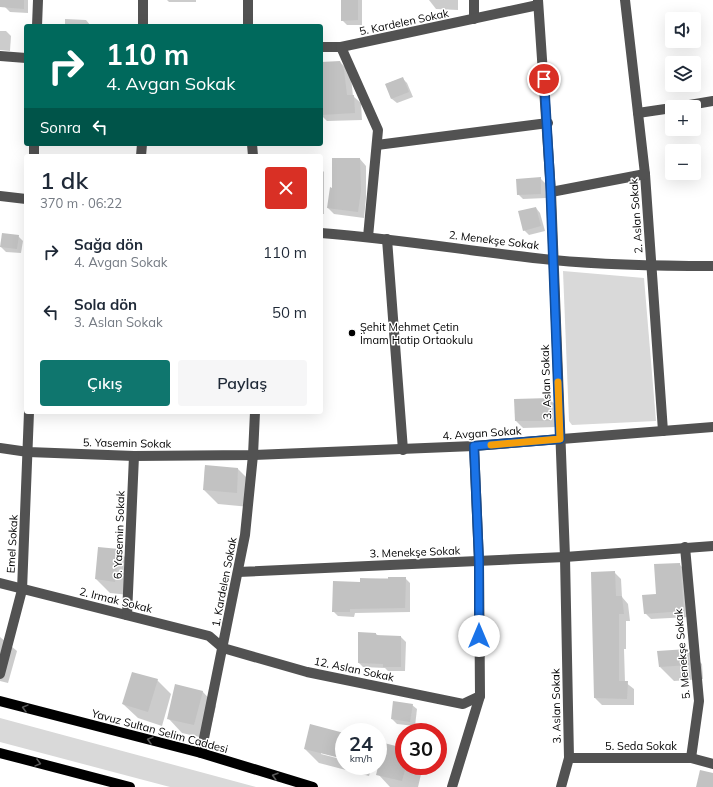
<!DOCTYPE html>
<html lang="tr">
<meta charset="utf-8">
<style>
:root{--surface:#fff;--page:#f6f6f7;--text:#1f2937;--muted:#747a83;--accent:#0f766e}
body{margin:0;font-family:Mulish,sans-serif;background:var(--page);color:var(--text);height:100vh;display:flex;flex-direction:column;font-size:15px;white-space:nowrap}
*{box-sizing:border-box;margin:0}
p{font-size:13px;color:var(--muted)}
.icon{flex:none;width:22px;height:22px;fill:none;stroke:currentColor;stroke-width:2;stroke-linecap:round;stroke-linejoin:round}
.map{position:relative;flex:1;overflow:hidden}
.sheet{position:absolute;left:24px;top:154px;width:299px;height:260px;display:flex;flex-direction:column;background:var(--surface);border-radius:4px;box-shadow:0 4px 16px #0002}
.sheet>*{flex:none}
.banner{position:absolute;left:24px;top:24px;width:299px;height:122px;border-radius:4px;box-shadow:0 4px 16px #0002;background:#00695c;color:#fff;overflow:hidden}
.buttons{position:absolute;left:665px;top:12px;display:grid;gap:8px}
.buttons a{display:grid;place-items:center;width:36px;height:36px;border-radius:4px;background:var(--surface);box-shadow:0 4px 16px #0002;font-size:20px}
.speed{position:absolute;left:335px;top:723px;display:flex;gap:8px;font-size:20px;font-weight:700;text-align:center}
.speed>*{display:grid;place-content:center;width:52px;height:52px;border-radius:50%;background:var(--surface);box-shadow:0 4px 16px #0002;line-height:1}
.speed small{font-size:10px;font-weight:400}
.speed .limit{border:6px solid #d22;background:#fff;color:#111}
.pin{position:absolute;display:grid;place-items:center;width:34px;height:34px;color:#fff;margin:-17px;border:2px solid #fff;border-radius:50%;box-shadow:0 1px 4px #0007}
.me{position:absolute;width:44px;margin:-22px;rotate:0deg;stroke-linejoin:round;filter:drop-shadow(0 0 3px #0008)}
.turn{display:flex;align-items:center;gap:14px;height:84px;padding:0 16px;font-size:18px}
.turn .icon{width:52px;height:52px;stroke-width:2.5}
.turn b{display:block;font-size:28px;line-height:34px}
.then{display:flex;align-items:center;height:38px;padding:0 16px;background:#0003;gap:8px;font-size:15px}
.round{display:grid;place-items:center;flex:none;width:42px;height:42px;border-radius:4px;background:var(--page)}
.summary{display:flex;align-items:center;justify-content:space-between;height:68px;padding:0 16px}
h1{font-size:24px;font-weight:600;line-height:30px}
.cta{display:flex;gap:8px;margin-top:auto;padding:8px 16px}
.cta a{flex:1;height:46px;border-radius:4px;background:var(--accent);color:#fff;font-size:16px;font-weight:600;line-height:46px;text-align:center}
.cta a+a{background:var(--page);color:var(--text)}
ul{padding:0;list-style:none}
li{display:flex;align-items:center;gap:12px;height:60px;padding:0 16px}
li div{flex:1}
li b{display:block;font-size:15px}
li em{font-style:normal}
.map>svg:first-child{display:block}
.green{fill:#d9d9d9}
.shadow{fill:#0003}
.building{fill:#c2c2c2}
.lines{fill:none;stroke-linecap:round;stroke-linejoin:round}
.minor{stroke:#525252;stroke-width:10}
.major{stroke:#000;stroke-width:10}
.oneway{stroke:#595959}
.route-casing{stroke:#114b97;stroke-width:10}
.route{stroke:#1a73e8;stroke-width:7}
.slow{stroke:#f59e0b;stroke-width:7}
.poi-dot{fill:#000;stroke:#fff;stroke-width:1.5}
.labels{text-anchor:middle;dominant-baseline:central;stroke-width:3;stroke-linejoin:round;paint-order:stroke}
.street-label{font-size:11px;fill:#000;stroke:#fff}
.poi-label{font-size:11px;fill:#000;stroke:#fff;text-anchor:start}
</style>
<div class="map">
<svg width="713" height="787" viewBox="0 0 713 787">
<rect width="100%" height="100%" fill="#fff"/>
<!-- green -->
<g class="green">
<path d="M563 271 644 278 656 421 572 425 569 421Z"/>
<path d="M0 718 256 787H170L0 742Z"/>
</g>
<!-- shadow -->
<g class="shadow">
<path d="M5 0H28V13L10 12 5 7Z"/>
<path d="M167 0H196V2H169Z"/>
<path d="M342 0H362V25H347L342 20Z"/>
<path d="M429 0H458V10L436 9Z"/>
<path d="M65 19 86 20 91 26H62H65Z"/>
<path d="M0 31H6L11 36 10 51 0 50Z"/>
<path d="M340 62 347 69 351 78 353 96 361 103 362 120 327 121 321 115V63Z"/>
<path d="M402 78 407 83 413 97 397 103 392 99 386 84Z"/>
<path d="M360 159 366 166V198L364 218 334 214 328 208 333 189Z"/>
<path d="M321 169 324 172V214H321Z"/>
<path d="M540 178 545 183 546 198 523 199 518 194Z"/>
<path d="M536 208 540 213 545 231 529 235 524 230Z"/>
<path d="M18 236 23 241 21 253 6 252 1 247Z"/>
<path d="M549 399 557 406V427L523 428 516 421 515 400Z"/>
<path d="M205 466 238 469 252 483 250 507 218 504 204 490Z"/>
<path d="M118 550 133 565 129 595 110 593 96 579Z"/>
<path d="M679 564 685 570 690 617 651 619 645 613Z"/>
<path d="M614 572 621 579 622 597 628 604 630 621H626V649H624L625 682 634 689V705H602L595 698Z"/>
<path d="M405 578 410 583V612L355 613 354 617 338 616 333 611 361 583V579Z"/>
<path d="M376 634 379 636 401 637 406 642 405 671H388L385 668 363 667 359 663Z"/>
<path d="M0 637 17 651 8 683 0 681Z"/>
<path d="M687 650 702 664 703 679 674 681 660 667Z"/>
<path d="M157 680 171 694 162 726 138 718 123 704Z"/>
<path d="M202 691 216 706 208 739 182 733 168 718Z"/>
<path d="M412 705 417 709 415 726 397 724 392 719Z"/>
<path d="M344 734V758L321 752V754L344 760V766H372L369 776 319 763 305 749Z"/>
<path d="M404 749V766H423L418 787H390L378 774Z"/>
</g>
<!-- building -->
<g class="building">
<path d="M0 0H24V9L0 7Z"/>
<path d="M341 0H358V20L341 21Z"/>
<path d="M340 61 344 70 347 95H354L355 113 321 115V62Z"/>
<path d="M403 77 409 92 391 99 385 84Z"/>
<path d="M332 158H360L361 191 358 212 327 208 330 187 332 188Z"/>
<path d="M541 177V194L517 195 516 179Z"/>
<path d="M536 207 541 226 523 231 518 211Z"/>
<path d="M2 233 19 235 17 249 0 247Z"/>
<path d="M550 398V421H515L514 399Z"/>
<path d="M205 465 238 468 237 493 203 490Z"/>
<path d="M98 547 119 549 115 582 95 579Z"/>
<path d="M680 563 684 611 644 614 642 595 656 594 654 564Z"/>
<path d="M615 571 616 596H622L624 614H619V681H628L627 699 594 698 591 572Z"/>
<path d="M388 577H406L405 608 350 609V612H332L333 581 360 582V578L388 579Z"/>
<path d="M358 632 376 633V635L401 636V667H383V664L358 663Z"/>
<path d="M688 649 689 665 659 667 657 651Z"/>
<path d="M132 672 158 679 148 712 122 704Z"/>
<path d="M175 684 203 691 194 725 167 719Z"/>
<path d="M393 701 413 704 410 722 391 719Z"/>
<path d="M310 724 344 733V759L304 749Z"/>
<path d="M384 743 404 748V766H406L402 781 376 775Z"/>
<path d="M700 770 713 773V787H696Z"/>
</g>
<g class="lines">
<!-- minor -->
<g class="minor">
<path d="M248 0V26"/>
<path d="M474 0V19"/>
<path d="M538 0 551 192 565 557 569 758 561 787"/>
<path d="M625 0 645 174 663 431"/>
<path d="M37 26 38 0"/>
<path d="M143 26V0"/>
<path d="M321 47H341L538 5"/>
<path d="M341 47 378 130 368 237"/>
<path d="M0 56 26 58"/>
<path d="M678 107 713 101"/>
<path d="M638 113 672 108"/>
<path d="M252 144 253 156"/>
<path d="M377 145 548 123"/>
<path d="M34 156V144"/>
<path d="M141 156 142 144"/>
<path d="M551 192 645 174"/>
<path d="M0 196 26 199"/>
<path d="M321 233C399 239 475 252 553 260 606 265 659 266 713 266"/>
<path d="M387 239 403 450"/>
<path d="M0 448 28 452 134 456 253 455 474 446 713 427"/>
<path d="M685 547 699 701 691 758"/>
<path d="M238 572 565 557 713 546"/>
<path d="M0 583 209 636 223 648 307 672 463 704 480 696"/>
<path d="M127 615 134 456"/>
<path d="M0 674 22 590 29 412"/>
<path d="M201 753 245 535 253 455 255 412"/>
<path d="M569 758H691L713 764"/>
<path d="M452 787 480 696 479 561 474 446"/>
</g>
<!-- major -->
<g class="major">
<path d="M0 701 201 753 313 787"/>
<path d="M0 753 130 787"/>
</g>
</g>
<!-- one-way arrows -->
<defs><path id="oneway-chevron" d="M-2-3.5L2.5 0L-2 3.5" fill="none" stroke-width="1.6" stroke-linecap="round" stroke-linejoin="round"/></defs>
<g class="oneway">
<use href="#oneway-chevron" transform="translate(25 708) rotate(-165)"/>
<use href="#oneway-chevron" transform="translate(150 740) rotate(-165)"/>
<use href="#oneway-chevron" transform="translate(38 763) rotate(15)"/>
<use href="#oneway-chevron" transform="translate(275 776) rotate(-163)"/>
</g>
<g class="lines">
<defs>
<path id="route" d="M479 636V561L474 446 560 439 550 179 544 79"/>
</defs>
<!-- route casing -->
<use href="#route" class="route-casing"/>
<!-- route -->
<use href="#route" class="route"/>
<!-- slow -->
<path class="slow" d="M491 445 560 439 558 382"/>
</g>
<!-- markers -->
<circle class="poi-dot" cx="352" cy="333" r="4"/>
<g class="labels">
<!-- street labels -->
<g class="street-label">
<text transform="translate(404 22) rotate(-12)">5. Kardelen Sokak</text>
<text transform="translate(636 216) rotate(-94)">2. Aslan Sokak</text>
<text transform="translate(494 240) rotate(7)">2. Menekşe Sokak</text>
<text transform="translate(546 382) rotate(-92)">3. Aslan Sokak</text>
<text transform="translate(482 433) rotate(-4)">4. Avgan Sokak</text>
<text transform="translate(127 443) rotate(1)">5. Yasemin Sokak</text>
<text transform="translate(119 535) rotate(-88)">6. Yasemin Sokak</text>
<text transform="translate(12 544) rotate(-87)">Emel Sokak</text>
<text transform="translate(415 552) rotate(-2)">3. Menekşe Sokak</text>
<text transform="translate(224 582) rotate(-79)">1. Kardelen Sokak</text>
<text transform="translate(116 600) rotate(14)">2. Irmak Sokak</text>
<text transform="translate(682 654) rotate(-95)">5. Menekşe Sokak</text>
<text transform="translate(354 669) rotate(12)">12. Aslan Sokak</text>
<text transform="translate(556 706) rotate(-91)">3. Aslan Sokak</text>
<text transform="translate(160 731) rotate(15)">Yavuz Sultan Selim Caddesi</text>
<text x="641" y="746">5. Seda Sokak</text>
</g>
<!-- poi labels -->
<g class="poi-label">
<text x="360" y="327">Şehit Mehmet Çetin<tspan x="360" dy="13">İmam Hatip Ortaokulu</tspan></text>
</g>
</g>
</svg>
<div class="buttons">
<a><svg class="icon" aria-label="sound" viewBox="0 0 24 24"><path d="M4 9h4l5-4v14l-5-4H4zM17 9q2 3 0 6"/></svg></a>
<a><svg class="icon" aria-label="layers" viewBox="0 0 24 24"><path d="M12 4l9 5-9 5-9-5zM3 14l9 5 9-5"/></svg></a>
<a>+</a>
<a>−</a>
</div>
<div class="speed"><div>24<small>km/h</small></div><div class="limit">30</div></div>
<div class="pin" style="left:544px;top:79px;background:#d93025"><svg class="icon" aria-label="arrive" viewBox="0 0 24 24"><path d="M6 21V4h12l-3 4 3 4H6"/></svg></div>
<svg class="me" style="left:479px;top:636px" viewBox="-20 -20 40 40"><circle r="19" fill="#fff"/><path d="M0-13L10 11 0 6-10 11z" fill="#1a73e8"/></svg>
<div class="banner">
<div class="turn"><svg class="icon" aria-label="right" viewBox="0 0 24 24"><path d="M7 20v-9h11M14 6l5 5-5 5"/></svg><div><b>110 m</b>4. Avgan Sokak</div></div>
<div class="then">Sonra<svg class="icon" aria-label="left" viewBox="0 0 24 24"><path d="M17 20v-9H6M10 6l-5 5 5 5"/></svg></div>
</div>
<section class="sheet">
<div class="summary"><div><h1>1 dk</h1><p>370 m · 06:22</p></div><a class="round" style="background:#d93025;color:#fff"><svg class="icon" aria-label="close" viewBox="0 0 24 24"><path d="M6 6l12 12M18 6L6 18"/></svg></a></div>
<ul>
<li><svg class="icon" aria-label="right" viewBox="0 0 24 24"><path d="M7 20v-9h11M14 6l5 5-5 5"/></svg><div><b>Sağa dön</b><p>4. Avgan Sokak</p></div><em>110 m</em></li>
<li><svg class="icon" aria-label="left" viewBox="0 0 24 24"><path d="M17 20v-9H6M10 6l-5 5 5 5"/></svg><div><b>Sola dön</b><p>3. Aslan Sokak</p></div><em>50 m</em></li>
</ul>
<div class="cta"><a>Çıkış</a><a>Paylaş</a></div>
</section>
</div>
